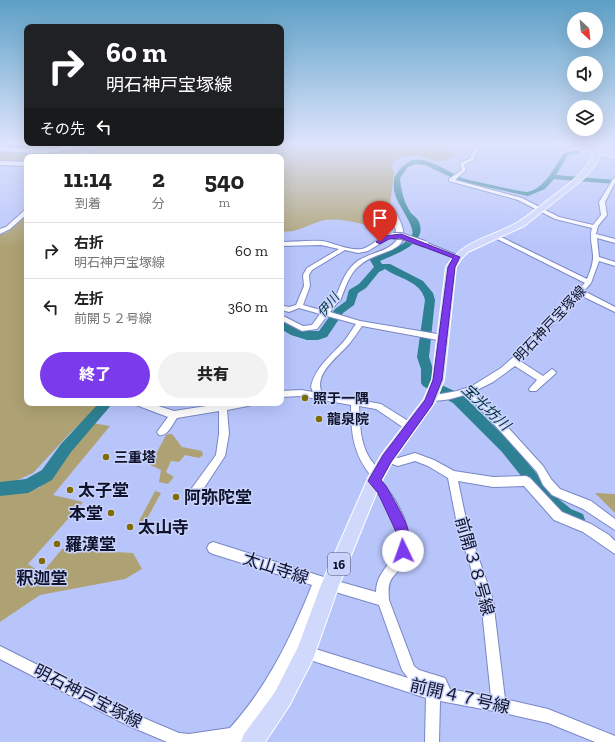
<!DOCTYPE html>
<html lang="ja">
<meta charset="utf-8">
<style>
:root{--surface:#fff;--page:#f2f2f2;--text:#222;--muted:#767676;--line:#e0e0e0;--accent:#7c3aed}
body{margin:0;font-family:"Zilla Slab","Noto Sans JP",serif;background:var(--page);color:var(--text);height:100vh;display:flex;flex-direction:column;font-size:15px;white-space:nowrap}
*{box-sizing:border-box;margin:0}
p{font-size:13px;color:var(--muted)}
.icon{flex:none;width:22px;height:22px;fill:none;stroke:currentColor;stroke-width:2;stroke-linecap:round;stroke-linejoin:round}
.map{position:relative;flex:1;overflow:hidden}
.details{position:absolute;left:24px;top:154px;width:260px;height:252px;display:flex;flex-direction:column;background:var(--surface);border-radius:8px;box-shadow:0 4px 16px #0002}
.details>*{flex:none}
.banner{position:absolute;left:24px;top:24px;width:260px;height:122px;border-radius:8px;box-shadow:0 4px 16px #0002;background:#202124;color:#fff;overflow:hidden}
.needle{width:26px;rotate:153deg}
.fabs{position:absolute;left:567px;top:12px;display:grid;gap:8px}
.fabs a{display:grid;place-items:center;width:36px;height:36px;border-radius:50%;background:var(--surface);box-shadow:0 4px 16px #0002;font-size:20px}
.pin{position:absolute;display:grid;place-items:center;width:34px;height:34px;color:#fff;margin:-41px -17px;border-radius:50% 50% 50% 0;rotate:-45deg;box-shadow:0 0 4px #0007}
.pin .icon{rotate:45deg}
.me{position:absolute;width:44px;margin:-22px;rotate:357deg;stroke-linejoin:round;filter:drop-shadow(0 0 3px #0008)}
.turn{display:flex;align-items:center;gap:14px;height:84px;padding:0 16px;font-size:18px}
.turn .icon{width:52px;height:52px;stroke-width:2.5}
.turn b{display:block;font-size:28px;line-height:34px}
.then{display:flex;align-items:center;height:38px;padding:0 16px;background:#0003;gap:8px;font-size:15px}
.eta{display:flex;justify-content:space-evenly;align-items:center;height:68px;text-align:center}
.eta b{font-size:24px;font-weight:800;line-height:28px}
.cta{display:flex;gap:8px;margin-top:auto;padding:8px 16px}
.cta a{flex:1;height:46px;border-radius:24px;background:var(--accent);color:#fff;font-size:16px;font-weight:800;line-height:46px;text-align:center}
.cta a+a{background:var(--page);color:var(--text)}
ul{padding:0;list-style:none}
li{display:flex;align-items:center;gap:12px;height:56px;padding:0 16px;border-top:1px solid var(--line)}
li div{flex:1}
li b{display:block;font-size:15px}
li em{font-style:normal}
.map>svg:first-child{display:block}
.green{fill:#aea274}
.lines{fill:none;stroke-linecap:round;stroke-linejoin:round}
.river{fill:#2e8192;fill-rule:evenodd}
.minor-casing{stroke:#7986c5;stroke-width:2}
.tertiary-casing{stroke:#7986c5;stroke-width:2}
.primary-casing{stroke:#fff;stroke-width:2}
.minor{fill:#fff;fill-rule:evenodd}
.tertiary{fill:#fff;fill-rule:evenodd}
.primary{fill:#d0d9fc;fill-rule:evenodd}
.minor-bridge-casing{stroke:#7986c5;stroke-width:8;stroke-linecap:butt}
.minor-bridge{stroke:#fff;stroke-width:6}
.route{fill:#7c3aed;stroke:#51269a}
.poi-dot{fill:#806a02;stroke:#c9d3fc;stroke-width:1.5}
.labels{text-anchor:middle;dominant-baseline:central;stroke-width:3;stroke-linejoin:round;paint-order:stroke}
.far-water-label{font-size:13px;font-style:italic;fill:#00333d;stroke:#c9d3fc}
.shield{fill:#c9d3fc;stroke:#474d6a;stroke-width:1}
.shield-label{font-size:13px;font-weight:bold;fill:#0f132b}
.street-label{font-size:14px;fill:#0f132b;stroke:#c9d3fc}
.poi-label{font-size:14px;font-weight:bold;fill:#0f132b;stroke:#c9d3fc;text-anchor:start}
.water-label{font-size:15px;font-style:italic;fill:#00333d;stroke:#c9d3fc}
.near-poi-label{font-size:17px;font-weight:bold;fill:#0f132b;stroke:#c9d3fc;text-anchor:start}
.near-street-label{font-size:17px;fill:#0f132b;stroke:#c9d3fc}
</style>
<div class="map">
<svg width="615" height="742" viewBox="0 0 615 742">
<rect width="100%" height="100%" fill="#b8c5fb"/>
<!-- green -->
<g class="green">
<path d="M84 143H97L77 155 27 157V162L0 161V150L68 149Z"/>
<path d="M102 143H454L444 151 457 154C434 169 436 156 414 156 408 155 401 158 395 160L391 167 394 172 389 213 373 221 394 225 392 230H386C367 226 345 217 325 220 309 223 298 234 281 231V157H93L85 155 88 151Z"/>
<path d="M27 214V403H103L72 431 33 473 20 479 0 485V235L8 232Z"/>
<path d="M93 423 110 426 53 495 83 502 28 564 42 573 62 549 133 553 142 569 125 579 40 595 0 622V496L39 488 67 448Z"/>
<path d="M169 434H172L182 447 202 451 203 455 199 458 185 455 179 462 171 461 166 472 174 477 168 484 159 482 161 470 150 465 166 435Z"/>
<path d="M155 491 161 493 143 526 137 525Z"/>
<path d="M595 493 615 494V513Z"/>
</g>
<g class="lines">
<!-- river -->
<g class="river">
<path d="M583 143 598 149 595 151 584 147 579 153 568 155 556 175 615 180V184L554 179 545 189 528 196 459 181 425 165 416 164 408 167 400 178C401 190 404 203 411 213 414 216 418 219 419 222 428 244 395 254 380 261L382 264H390L423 281 433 293 435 300 429 357 433 369V381L463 395 512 444 555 496 571 509 583 514 585 520 583 526 577 528 559 519 545 506 502 452 453 403 423 386 421 383V369L417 357 425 300C421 281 399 279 385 269L379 272 366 288 358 293 354 305 343 313 327 337 318 340H307L291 335 281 329V320L303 331H319L335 309 346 301 349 290 359 284 374 267 370 260 372 258C382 254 407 245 412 235 416 227 397 204 395 194 393 189 394 183 394 178 399 170 404 163 413 160 429 157 448 172 462 178 467 180 523 192 527 192 545 189 555 166 564 153L575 151Z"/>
<path d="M99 403H113L71 452 52 480 28 493 0 496V482L26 479 42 470 61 444Z"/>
</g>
<defs>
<g id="minor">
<path d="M18 143 52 145 68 143 52 147 20 146 18 145Z"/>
<path d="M479 143H483L474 156 476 158 464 165 466 170 455 180 522 198 559 217 593 225 601 215 599 202 613 179 615 178V183L605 202 607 215 598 226 596 234 615 239V243L597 238 599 257 615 262V266L599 261 591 283 584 291 615 307V312L580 295C558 314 541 340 520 361L543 376 552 369 556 372 555 374 536 391H530L529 389 537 380 515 366 493 382 475 391 543 466 551 479 560 489 591 501 615 519V530L583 509 552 495 543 485 537 472 467 394C455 398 441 403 428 399L427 397 428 395 441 394 457 391 472 386 501 368 526 346 562 304 585 283 493 237V235H497L587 279C590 272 593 264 593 257 593 247 589 238 592 228L555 219 518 200 449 181V179L462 170 460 163 471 158 470 156Z"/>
<path d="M68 156H86L88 157H66Z"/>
<path d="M392 213H396C420 256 381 246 359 266 349 274 345 289 340 301L337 303 330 312 360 321 443 335 447 338 443 341 362 326C358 332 354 338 349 344 338 357 313 374 322 393L381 404 413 424 414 427 413 430 410 431 407 430 376 409 359 406C360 423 360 442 369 457 372 463 379 468 382 475L379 479C397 499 419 535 404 562 394 580 387 575 389 600L414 666 419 670 445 678 450 689 491 697 481 600 457 524 448 478 428 466 415 461 398 466 384 461 382 458 384 455 387 454 398 458 415 453 434 460 454 471 493 477 526 476 530 478 562 512 591 524 609 535 615 541V554L583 532 554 520 524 486 493 487 458 481 467 524 493 600 505 699 548 709 615 736V742H595L548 723 499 712 440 701 439 742H425L426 698 301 657 300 652 301 647 306 646 408 678 402 670 379 605 322 588C303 640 281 691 245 733L250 737 252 742H167L129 726 0 659V646L139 716 179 733 189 734 230 728C268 686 291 637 312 585L213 554 209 552 207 548 209 544 213 542 330 579 376 592C376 578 384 570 392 559 407 541 392 515 382 499 378 493 372 488 369 481L370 478 372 477C353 454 351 434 351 405L301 396 281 397V391L301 390 313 392 311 387C315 367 332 355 345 340 349 335 352 329 356 324L327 316 317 329 302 331 281 320V315L303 326 312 325 320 314 299 308 289 312 282 310 281 307 284 306 289 307 296 305 304 286 303 275 307 268 339 249 321 245 281 246V242C294 242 309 240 322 241 334 243 349 251 362 249 373 247 383 231 395 235L396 230 389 215ZM396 236 398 238C390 253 366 252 354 264 344 273 340 287 335 299H333L324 311 303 305 310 286 309 275 312 270 345 250 358 253 368 251 389 238Z"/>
<path d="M425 242 459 256 460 257 457 259 455 258 423 245V243Z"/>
<path d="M135 403H149L174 411 226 403H252L251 405 248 406 227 410 229 434 225 456 200 494 196 496 192 494 191 491 192 488 216 455 219 434V411L177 418C172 425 167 437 159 435L157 432 168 417 136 405Z"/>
</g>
<g id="tertiary">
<path d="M76 143H83C60 158 26 152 0 151V147L52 149Z"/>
<path d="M0 161 27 162V166L0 165Z"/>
<path d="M27 208V214L10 229 0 234V229L6 227Z"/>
</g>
<path id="primary" d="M549 143H563L597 150 605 143H612L603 151 615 153V157L600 154 596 164 583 179 524 226 468 252 461 259 456 267 444 380 435 402 392 462 380 484 339 585 313 659 289 706 265 742H241L244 734 275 692 298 647 321 585 369 476 382 454 424 399 432 380 446 267C464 239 491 238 518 222 527 217 534 210 543 204 562 189 584 176 594 153Z"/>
</defs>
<!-- minor casing -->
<use href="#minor" class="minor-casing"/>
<!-- tertiary casing -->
<use href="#tertiary" class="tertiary-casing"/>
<!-- primary casing -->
<use href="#primary" class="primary-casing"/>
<!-- minor -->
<use href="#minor" class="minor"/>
<!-- tertiary -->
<use href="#tertiary" class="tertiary"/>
<!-- primary -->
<use href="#primary" class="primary"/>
<defs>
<path id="minor-bridge" d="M393 236H401L425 244"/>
</defs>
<!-- minor-bridge casing -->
<use href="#minor-bridge" class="minor-bridge-casing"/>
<!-- minor-bridge -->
<use href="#minor-bridge" class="minor-bridge"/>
</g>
<!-- sky -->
<linearGradient id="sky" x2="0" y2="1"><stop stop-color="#5da0c6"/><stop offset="0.58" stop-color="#dfe5fd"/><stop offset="1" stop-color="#dfe5fd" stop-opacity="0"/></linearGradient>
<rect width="615" height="247" fill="url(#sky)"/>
<!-- route -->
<path class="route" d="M401 234 460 257 455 267 442 380 432 405 391 462 381 480 386 486C396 505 417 533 408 556L403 558 399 556 396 532 392 523 378 493 368 481 383 455 425 400 433 380 448 267 453 258 400 238 389 239 380 244 376 242 385 236Z"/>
<!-- markers -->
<g class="poi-dot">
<circle cx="305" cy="398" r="4"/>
<circle cx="319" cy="419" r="4"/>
<circle cx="106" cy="457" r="4"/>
<circle cx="70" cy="490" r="4"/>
<circle cx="176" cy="497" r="4"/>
<circle cx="111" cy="513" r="4"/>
<circle cx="130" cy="527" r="4"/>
<circle cx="57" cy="544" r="4"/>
<circle cx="42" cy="561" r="4"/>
</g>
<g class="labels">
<!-- far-water labels -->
<g class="far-water-label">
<text transform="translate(328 305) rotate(-51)">伊川</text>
</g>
<!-- shield labels -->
<rect class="shield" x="328" y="553" width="22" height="22" rx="3"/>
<g class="shield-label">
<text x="339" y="564">16</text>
</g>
<!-- street labels -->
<g class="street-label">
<text transform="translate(550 324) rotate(-47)">明石神戸宝塚線</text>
</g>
<!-- poi labels -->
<g class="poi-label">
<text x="313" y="398">照于一隅</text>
<text x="327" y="419">龍泉院</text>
<text x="114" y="457">三重塔</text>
</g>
<!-- water labels -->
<g class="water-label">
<text transform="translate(486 407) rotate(43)">宝光坊川</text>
</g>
<!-- near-poi labels -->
<g class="near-poi-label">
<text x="78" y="490">太子堂</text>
<text x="184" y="497">阿弥陀堂</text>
<text x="103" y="513" text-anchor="end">本堂</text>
<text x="138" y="527">太山寺</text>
<text x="65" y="544">羅漢堂</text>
<text x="42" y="578" text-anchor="middle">釈迦堂</text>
</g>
<!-- near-street labels -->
<g class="near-street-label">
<text transform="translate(475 566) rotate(74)">前開３８号線</text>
<text transform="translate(276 568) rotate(18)">太山寺線</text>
<text transform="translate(88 696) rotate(27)">明石神戸宝塚線</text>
<text transform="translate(460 696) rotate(13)">前開４７号線</text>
</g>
</g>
</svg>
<div class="fabs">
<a><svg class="needle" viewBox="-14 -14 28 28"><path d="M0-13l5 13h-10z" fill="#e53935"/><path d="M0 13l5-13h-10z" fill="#767676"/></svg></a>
<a><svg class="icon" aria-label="sound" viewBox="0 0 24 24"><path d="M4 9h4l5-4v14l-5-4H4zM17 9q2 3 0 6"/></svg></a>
<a><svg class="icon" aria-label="layers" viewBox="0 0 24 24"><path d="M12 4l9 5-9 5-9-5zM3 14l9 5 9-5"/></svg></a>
</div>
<div class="pin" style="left:380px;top:242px;background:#d93025"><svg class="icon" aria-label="arrive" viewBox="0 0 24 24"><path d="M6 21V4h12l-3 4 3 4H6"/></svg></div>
<svg class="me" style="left:403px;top:551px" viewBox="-20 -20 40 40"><circle r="19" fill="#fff"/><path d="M0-13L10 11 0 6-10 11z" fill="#7c3aed"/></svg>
<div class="banner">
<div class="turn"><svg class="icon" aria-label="right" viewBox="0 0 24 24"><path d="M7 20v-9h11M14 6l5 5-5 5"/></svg><div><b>60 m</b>明石神戸宝塚線</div></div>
<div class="then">その先<svg class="icon" aria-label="left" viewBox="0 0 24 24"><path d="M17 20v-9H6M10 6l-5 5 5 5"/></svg></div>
</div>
<section class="details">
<div class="eta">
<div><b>11:14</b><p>到着</p></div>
<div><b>2</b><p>分</p></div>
<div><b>540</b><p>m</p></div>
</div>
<ul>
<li><svg class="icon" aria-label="right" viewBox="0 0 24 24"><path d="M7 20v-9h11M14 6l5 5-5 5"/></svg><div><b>右折</b><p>明石神戸宝塚線</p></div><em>60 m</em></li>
<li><svg class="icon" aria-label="left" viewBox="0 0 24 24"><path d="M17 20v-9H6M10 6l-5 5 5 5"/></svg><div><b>左折</b><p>前開５２号線</p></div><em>360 m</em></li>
</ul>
<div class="cta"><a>終了</a><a>共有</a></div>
</section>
</div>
